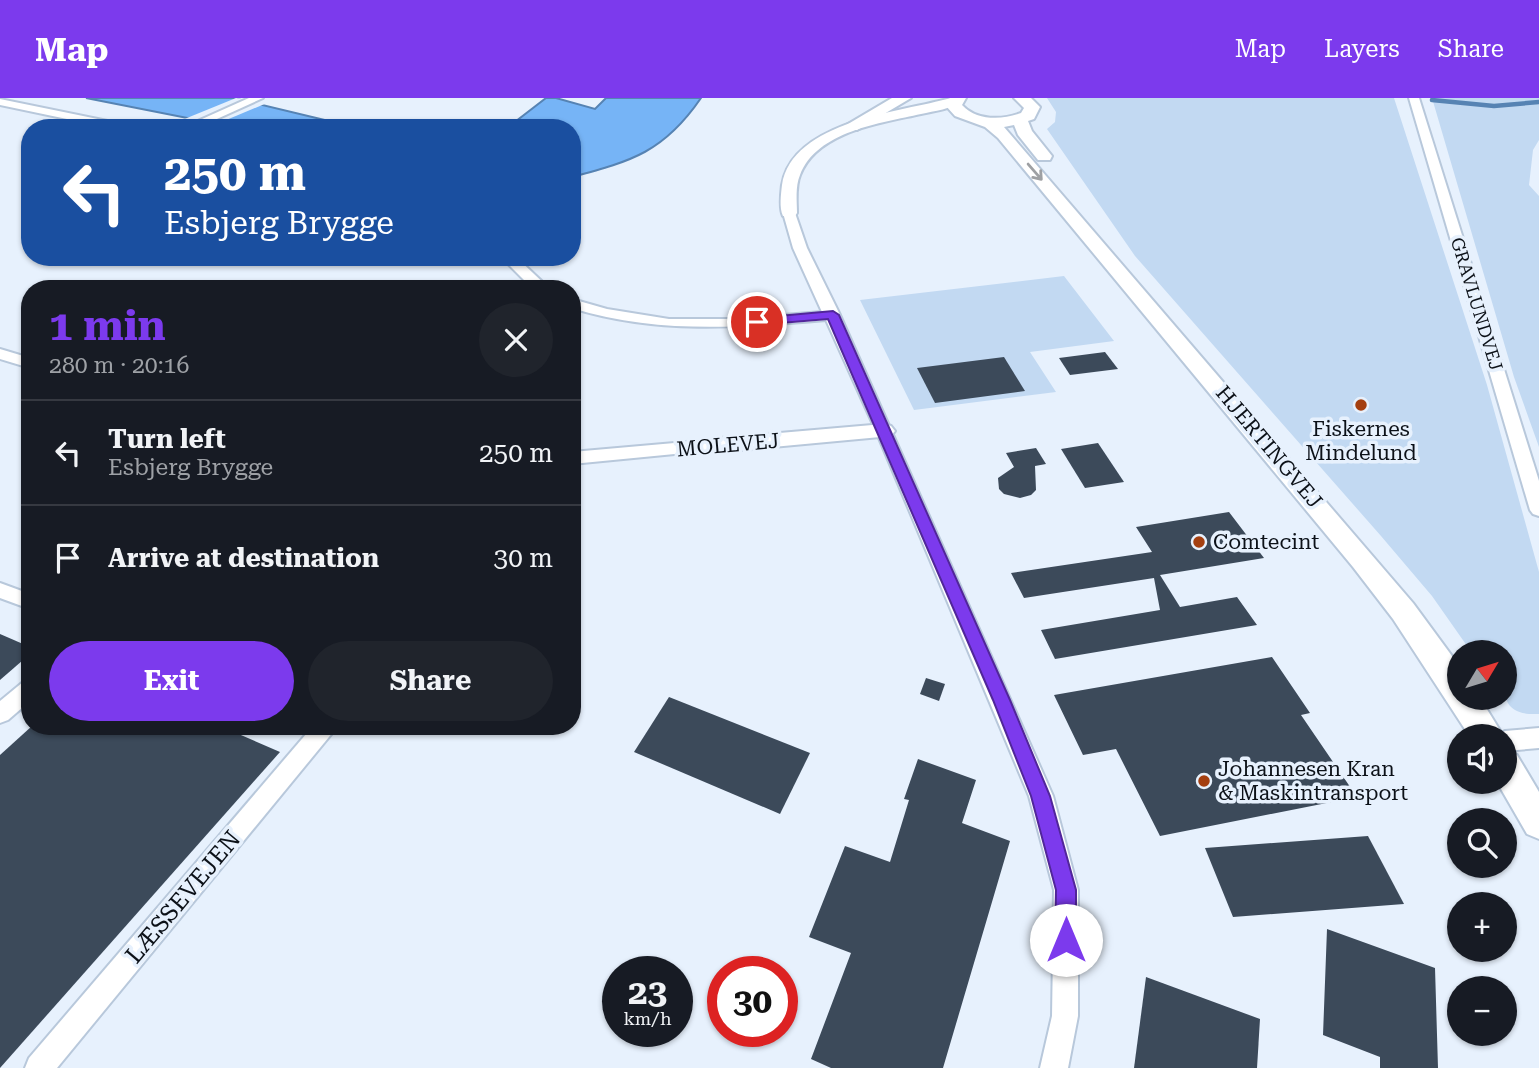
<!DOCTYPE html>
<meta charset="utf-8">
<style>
:root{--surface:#171b24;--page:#20242c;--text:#f1f3f6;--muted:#9ea1a6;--line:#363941;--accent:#7c3aed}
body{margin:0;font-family:"Roboto Serif",serif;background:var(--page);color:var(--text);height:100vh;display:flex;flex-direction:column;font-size:26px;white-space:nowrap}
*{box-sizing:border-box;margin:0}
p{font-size:23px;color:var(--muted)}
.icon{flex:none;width:38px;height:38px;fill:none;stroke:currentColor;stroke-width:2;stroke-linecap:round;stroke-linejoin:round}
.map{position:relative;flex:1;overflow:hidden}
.drawer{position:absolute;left:21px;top:182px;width:560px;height:455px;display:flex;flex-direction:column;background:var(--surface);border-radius:28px;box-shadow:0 2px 5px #0004}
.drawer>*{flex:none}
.hud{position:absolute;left:21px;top:21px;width:560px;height:147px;border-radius:28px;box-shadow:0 2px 5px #0004;background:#1a4fa0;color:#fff;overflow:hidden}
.needle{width:46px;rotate:52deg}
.tools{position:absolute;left:1447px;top:542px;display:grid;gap:14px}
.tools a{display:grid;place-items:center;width:70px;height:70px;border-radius:50%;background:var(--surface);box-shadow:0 2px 5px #0004;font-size:35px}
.speed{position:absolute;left:602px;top:858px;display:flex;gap:14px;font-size:35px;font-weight:700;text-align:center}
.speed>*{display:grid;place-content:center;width:91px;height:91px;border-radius:50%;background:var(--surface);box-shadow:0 2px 5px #0004;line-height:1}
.speed small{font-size:18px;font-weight:400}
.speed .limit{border:10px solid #d22;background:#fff;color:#111}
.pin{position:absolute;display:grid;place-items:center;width:60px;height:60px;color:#fff;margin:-30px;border:4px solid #fff;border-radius:50%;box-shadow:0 2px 7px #0007}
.me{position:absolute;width:77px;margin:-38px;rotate:0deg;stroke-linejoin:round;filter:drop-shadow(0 0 5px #0008)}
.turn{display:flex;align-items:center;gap:24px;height:147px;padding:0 28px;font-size:32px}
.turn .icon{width:91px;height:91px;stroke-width:2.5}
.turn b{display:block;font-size:49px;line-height:60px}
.round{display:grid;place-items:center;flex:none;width:74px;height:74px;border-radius:37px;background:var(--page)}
.summary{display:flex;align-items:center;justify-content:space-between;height:119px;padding:0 28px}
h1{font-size:42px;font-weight:700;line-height:52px;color:var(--accent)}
.cta{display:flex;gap:14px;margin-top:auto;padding:14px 28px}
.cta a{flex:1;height:80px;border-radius:42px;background:var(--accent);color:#fff;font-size:28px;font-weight:700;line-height:80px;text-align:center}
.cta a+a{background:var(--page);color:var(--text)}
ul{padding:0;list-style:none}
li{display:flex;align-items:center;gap:21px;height:105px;padding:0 28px;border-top:2px solid var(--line)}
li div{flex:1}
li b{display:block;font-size:26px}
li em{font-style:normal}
header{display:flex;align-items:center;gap:42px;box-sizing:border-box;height:98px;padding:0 35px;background:var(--accent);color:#fff}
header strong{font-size:33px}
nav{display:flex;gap:38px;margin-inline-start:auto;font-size:24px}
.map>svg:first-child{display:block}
.green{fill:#c2d9f2}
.water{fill:#76b4f6;stroke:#5683b3;stroke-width:2}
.pier{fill:#e7f1fd}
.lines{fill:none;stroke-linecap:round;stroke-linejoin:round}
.stream{stroke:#5683b3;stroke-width:4.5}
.building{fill:#3c4a5a}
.minor-casing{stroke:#b8c8db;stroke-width:4}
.tertiary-casing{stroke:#b8c8db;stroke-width:4}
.secondary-casing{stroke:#b8c8db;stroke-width:4}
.minor{fill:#fff;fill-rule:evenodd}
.tertiary{fill:#fff;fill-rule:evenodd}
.secondary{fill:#fff;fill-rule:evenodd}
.oneway{stroke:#9ea0a3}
.route{fill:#7c3aed;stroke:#51269a;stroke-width:2}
.poi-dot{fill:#a43f10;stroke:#e7f1fd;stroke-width:2.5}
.labels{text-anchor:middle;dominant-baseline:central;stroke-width:7;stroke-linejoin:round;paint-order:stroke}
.far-street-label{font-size:18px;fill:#0c1118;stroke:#e7f1fd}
.poi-label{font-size:21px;fill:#0c1118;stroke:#e7f1fd;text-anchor:start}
.street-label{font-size:21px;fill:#0c1118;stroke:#e7f1fd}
.near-street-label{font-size:24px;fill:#0c1118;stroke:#e7f1fd}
</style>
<header>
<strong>Map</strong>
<nav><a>Map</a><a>Layers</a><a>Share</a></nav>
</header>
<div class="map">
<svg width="1539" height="970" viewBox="0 0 1539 970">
<rect width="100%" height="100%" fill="#e7f1fd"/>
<!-- green -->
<g class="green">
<path d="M1047 0H1394L1487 287 1539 474V616C1495 618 1505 588 1505 555H1472L1432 498 1381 438 1135 158 1047 31 1055 24 1056 14Z"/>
<path d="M1432 0H1539V42L1533 52 1529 87 1539 98V349L1514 279Z"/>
<path d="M1064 178 1114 243 1030 254 1056 294 914 312 860 202Z"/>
</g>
<!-- water -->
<g class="water">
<path d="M86 0H233L358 30H238Z"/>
<path d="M546 0H556L595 11 606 0H701C664 54 632 63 572 79V30H507Z"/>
</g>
<!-- pier -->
<path class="pier" d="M236 0 267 5 212 28 182 22Z"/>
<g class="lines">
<!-- stream -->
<path class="stream" d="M1432 2 1494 8 1539 4"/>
</g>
<!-- building -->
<g class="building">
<path d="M1105 254 1118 271 1070 277 1059 260Z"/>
<path d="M1004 259 1025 293 935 305 917 270Z"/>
<path d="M1098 345 1124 384 1085 390 1061 351Z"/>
<path d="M1036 350 1046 366 1035 368 1036 392 1031 397 1020 400 1004 396 999 391 998 380 1014 369 1006 355Z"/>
<path d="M1229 414 1264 460 1160 477 1180 509 1237 499 1257 527 1055 561 1041 532 1160 512 1154 480 1024 500 1011 475 1152 454 1136 429Z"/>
<path d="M0 536 30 549V556L0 582Z"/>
<path d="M1272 559 1310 615 1301 617 1357 699 1160 738 1116 651 1083 657 1054 597Z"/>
<path d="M926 580 945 586 939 603 920 596Z"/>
<path d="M669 599 810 655 780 716 634 654Z"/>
<path d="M32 628H220L280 654 0 970V657Z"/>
<path d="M918 661 976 682 962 725 1010 743 943 970H831L811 961 851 855 809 839 845 748 890 764 909 702 904 701Z"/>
<path d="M1368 738 1404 806 1233 819 1205 750Z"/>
<path d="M1327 831 1435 870 1438 970H1380V959L1323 937Z"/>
<path d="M1146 879 1260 921 1257 970H1134Z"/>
</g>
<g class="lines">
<defs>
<g id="minor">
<path d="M249 0H263L197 30H182Z"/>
<path d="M1409 0H1419L1539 383V418L1533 416 1530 412Z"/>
<path d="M0 1 127 27 132 30H110L0 7Z"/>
<path d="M789 111 795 115 807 150 840 217 1053 698 1078 792V918L1068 970H1040L1052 918 1054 792 1029 698 876 333 826 222C739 230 656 236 572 210V201L607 211 669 221H734L822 214 793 150 783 115Z"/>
<path d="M501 159H516L550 191H533Z"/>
<path d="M0 251 30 260V270L0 261Z"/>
<path d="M720 341 726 343 728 347 726 351 572 366V354Z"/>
<path d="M0 485 30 496V511L0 500Z"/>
<path d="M30 581V603L8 622 0 625V603L23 584Z"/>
<path d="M313 628H338L57 970H25L29 960Z"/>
<path d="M1539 630V650L1505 653V639H1496L1505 633Z"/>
</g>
<g id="tertiary">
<path d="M951 0H960L962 3C952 11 934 13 921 16 881 25 817 33 800 77 795 89 797 103 797 115L795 118H783C779 110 781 96 782 87 792 23 901 14 951 0Z"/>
<path d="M884 326 891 328 895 333 891 338 720 354 712 352 709 347 712 342 720 340Z"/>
</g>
<g id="secondary">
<path d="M892 0H911L857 32H845L843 29Z"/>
<path d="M950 0H966L962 7C977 23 1002 22 1021 15L1024 10 1014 0H1031L1040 9 1034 21 1028 23 1032 33 1052 58 1050 62H1038L1018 37 1014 27 1004 29 1413 505 1460 569V600H1480L1504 639H1470L1393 521 1353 469 998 40 985 29 955 18 946 8Z"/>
<path d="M1505 653 1517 657 1539 694V741L1527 736 1497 684H1505Z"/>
</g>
</defs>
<!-- minor casing -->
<use href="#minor" class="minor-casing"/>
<!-- tertiary casing -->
<use href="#tertiary" class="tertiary-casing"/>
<!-- secondary casing -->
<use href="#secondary" class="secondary-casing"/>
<!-- minor -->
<use href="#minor" class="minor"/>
<!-- tertiary -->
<use href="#tertiary" class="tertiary"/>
<!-- secondary -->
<use href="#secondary" class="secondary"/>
</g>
<!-- one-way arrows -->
<defs><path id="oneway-shaft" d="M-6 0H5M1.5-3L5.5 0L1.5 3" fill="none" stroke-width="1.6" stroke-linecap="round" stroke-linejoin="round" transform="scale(1.75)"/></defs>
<use class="oneway" href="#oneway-shaft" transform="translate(1035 74) rotate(49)"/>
<!-- route -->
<path class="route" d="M833 213 839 217 1010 602 1050 698 1076 792V842L1073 850 1066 853 1058 850 1055 842 1056 792 1031 698 993 602 828 221 757 227 751 224 757 220Z"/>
<!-- markers -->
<g class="poi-dot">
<circle cx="1361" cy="307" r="7"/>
<circle cx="1199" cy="444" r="7"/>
<circle cx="1204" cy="683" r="7"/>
</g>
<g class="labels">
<!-- far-street labels -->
<g class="far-street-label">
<text transform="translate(1477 206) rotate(73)">GRAVLUNDVEJ</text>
</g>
<!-- poi labels -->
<g class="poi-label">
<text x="1361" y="331" text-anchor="middle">Fiskernes<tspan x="1361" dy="24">Mindelund</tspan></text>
<text x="1213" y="444">Comtecint</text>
<text x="1218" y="671">Johannesen Kran<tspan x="1218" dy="24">&amp; Maskintransport</tspan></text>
</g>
<!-- street labels -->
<g class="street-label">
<text transform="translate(728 347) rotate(-5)">MOLEVEJ</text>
<text transform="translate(1269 349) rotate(50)">HJERTINGVEJ</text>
</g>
<!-- near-street labels -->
<g class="near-street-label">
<text transform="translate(183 799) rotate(-50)">LÆSSEVEJEN</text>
</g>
</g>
</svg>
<div class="tools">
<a><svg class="needle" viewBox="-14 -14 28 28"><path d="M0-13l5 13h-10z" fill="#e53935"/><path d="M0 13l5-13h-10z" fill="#9ea1a6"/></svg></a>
<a><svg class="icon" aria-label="sound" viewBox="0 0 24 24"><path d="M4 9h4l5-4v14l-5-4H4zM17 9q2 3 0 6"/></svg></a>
<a><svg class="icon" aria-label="search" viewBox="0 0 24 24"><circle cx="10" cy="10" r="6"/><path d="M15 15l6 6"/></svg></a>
<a>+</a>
<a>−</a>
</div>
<div class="speed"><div>23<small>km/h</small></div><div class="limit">30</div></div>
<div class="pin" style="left:757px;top:224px;background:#d93025"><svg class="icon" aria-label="arrive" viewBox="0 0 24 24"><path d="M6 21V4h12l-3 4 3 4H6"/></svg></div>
<svg class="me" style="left:1066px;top:842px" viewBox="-20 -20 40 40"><circle r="19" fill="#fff"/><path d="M0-13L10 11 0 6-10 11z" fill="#7c3aed"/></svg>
<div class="hud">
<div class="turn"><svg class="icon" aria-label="left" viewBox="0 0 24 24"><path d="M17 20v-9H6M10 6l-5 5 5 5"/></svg><div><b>250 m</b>Esbjerg Brygge</div></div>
</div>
<section class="drawer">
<div class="summary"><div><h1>1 min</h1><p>280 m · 20:16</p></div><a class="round"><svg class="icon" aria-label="close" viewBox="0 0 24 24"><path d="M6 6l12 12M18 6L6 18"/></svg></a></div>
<ul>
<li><svg class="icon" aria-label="left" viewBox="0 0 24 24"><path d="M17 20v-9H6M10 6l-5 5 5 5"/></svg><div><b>Turn left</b><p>Esbjerg Brygge</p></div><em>250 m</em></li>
<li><svg class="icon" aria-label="arrive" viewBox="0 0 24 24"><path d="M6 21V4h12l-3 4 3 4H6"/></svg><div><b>Arrive at destination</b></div><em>30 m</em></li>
</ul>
<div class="cta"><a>Exit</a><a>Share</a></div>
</section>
</div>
